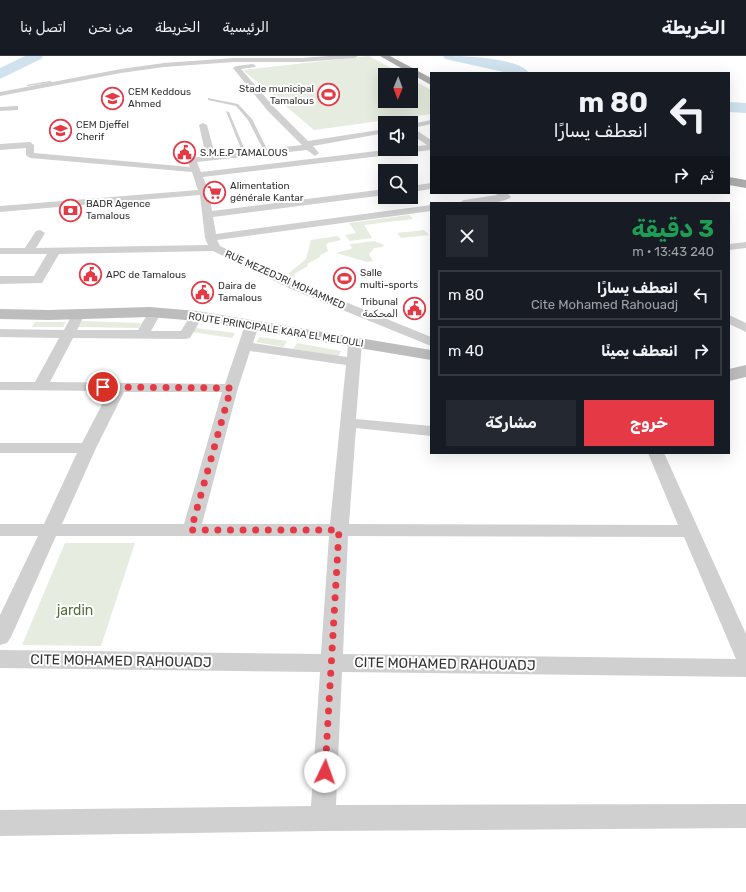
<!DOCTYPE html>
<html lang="ar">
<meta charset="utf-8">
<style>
:root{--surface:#171b24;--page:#242831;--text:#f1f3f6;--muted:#9ea1a6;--line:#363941;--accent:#e63946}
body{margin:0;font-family:Rubik,Vazirmatn,sans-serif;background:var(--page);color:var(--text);direction:rtl;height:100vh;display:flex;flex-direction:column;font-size:15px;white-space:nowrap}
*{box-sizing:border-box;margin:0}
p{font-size:13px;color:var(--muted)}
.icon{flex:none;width:22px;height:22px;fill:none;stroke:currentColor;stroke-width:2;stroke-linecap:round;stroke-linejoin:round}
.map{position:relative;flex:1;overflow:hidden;direction:ltr}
.sheet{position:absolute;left:430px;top:146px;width:300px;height:252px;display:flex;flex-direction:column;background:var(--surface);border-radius:0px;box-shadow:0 4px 16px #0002;direction:rtl}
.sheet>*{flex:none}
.banner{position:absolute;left:430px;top:16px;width:300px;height:122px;border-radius:0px;box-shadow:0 4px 16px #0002;direction:rtl;background:#171b24;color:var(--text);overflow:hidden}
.needle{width:26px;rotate:181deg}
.controls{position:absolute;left:378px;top:12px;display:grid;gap:8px}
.controls a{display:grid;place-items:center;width:40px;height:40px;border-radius:0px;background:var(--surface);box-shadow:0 4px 16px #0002;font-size:20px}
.pin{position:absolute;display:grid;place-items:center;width:34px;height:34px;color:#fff;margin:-17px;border:2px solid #fff;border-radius:50%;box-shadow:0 1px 4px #0007}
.me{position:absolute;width:44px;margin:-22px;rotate:3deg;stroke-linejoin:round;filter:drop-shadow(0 0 3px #0008)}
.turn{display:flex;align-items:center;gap:14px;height:84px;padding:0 16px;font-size:18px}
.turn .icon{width:52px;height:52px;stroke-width:2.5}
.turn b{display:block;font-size:28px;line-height:34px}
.then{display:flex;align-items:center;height:38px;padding:0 16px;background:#0003;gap:8px;font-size:15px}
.round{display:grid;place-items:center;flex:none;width:42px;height:42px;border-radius:0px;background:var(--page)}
.head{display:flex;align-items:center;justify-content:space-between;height:68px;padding:0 16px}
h1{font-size:24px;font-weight:700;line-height:30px;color:#1e9e55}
.primary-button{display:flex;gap:8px;margin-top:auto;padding:8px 16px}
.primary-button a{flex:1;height:46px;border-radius:0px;background:var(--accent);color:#fff;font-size:16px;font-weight:700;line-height:46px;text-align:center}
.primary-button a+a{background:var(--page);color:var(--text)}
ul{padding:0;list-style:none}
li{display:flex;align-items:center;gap:12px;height:50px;margin:0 8px 6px;padding:0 8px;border:2px solid var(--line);border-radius:0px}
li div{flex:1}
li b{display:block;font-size:15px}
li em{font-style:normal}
header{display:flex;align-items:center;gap:24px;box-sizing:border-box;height:56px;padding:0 20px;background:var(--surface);border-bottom:1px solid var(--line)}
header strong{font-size:19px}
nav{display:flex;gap:22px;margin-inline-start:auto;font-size:14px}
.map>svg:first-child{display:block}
.green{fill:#e6ecdf}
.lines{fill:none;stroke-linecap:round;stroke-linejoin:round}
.river{fill:#cfe2ee;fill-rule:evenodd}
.service{fill:#d0d0d0;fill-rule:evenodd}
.minor{fill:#d0d0d0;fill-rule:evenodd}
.secondary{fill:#bdbdbd;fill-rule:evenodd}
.primary{fill:#ababab;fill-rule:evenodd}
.route{stroke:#e63946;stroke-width:7;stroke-dasharray:0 12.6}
.labels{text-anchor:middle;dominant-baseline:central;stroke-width:4;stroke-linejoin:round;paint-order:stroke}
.far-poi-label{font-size:10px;fill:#333;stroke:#fff;text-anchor:start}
.far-street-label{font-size:10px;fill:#333;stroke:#fff}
.near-park-label{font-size:14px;fill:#56703f;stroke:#fff}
.near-street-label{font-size:14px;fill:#333;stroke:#fff}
</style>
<header>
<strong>الخريطة</strong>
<nav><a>الرئيسية</a><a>الخريطة</a><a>من نحن</a><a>اتصل بنا</a></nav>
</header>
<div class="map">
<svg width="746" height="836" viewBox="0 0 746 836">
<rect width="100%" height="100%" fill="#fff"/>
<!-- green -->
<g class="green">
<path d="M369 0 404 19H385V45H411V23L431 34V58L314 74 243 14Z"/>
<path d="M409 159 413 163 364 169 372 182 350 185 345 179 356 177 349 167Z"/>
<path d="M424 174 429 179 401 182 397 177Z"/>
<path d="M338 180 341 184 328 187 326 189 328 195 319 200 320 201 307 208 308 210 294 218 296 219 293 221 288 218 306 203 311 184Z"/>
<path d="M374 185 384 189 382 191 374 192 369 198 373 205 367 206 336 197 351 193 352 191 349 189 351 188Z"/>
<path d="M82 265 141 267 139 272 78 271Z"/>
<path d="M35 266H66L63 271H32Z"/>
<path d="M196 272 235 277 232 282 192 276Z"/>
<path d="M260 281 287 285 283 291 256 286Z"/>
<path d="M297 287 341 295 338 301 293 293Z"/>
<path d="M65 487H135L101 590 22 589Z"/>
</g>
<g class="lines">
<!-- river -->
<g class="river">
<path d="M25 0H43L41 3 0 23V12Z"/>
<path d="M443 0C461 0 518 1 529 17H508L445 3Z"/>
<path d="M729 46 746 47V57L729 56Z"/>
</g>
<!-- service -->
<g class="service">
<path d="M50 25 54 27V29L49 27 28 30 26 29Z"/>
<path d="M208 42 238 48 252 63 269 97H265L248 64 236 50 208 44Z"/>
<path d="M226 55 229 56 247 99 243 98Z"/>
</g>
<!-- minor -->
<g class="minor">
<path d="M329 0H358L355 2 302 6H234L164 11 121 17 0 40V36L121 13 164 7 234 2H302Z"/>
<path d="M253 8 256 10 255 11 241 13 273 50 308 85 385 73V77L313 90 319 97 315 100 307 94 197 106 201 116 393 93H411V91L427 89 411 78V68L431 64V68L413 72 431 84V94L203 121 209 136 212 155 385 133V139L213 161 216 178 431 149V155L217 184 220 190 299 227 431 281V290L291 233 213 195 59 198 42 227 0 228V220H34L47 198H0V192H25L36 175 40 174 45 177 36 192 208 189 205 182 200 139 0 156V150L198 134 192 116 30 102 26 99V92L0 94V88L30 86 34 89V97L190 111 187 104 189 102 206 100 199 69 203 67 207 69 215 99 302 89 267 54 233 12 236 10Z"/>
<path d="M15 50H18V54L0 55V51Z"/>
<path d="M431 127V133L411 136V130Z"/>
<path d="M495 137H507L511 141C503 149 471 147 459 147L464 144 497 139Z"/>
<path d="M746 186V192L729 194V188Z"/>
<path d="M155 253 160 254 161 257 151 275H181L192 257H202L203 260 190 282 185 283 73 282 50 326 225 328 245 269 247 266H257L259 269 253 287 347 301 348 286 350 283H360L362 286 356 363 431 370V380L356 372 349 468 678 469 648 397H664L746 578V621L342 616 336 749 746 748V772L323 775 0 780V754L311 750 320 616 0 612V594L321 598 329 480H56L11 581 7 587 0 589V559L38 480H0V468H44L77 397H0V387H82L109 335 0 334V326H35L59 282 0 281V273L64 274 74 255H84L85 258 77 274H138L150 254ZM250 295 346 309 330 468H202L238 332ZM124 336H222L184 468H62L96 392ZM348 480 684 481 736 603 343 598Z"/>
<path d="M729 259 746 267V276L729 268Z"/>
</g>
<!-- secondary -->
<g class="secondary">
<path d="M150 251 197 255 431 294V304L197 265 150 261 49 264 0 263V253L49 254Z"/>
<path d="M746 309V321L729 325V313Z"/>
</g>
<!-- primary -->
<g class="primary">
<path d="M380 0H390L431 22V29Z"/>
<path d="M729 121 746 124V132L729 129Z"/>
</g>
</g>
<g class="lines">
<!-- route -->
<path class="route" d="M103 331 231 332 191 474H339L325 716"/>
</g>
<!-- icons -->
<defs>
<symbol id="stadium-ring" viewBox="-11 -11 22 22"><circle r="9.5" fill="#fff" stroke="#e63946" stroke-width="1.5"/><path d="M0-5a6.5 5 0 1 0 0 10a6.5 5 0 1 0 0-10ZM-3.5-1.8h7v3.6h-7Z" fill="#e63946"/></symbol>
<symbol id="school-ring" viewBox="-11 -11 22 22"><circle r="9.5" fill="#fff" stroke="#e63946" stroke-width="1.5"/><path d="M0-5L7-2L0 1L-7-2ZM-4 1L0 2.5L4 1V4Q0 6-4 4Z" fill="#e63946"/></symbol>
<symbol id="civic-ring" viewBox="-11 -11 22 22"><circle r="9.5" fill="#fff" stroke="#e63946" stroke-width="1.5"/><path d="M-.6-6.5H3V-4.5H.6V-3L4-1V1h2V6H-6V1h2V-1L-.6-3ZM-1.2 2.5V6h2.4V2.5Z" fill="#e63946"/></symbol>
<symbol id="supermarket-ring" viewBox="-11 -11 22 22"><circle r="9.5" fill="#fff" stroke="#e63946" stroke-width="1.5"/><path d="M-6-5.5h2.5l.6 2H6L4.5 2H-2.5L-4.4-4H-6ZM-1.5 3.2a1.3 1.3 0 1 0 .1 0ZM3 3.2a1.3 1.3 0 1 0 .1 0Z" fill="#e63946"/></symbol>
<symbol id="bank-ring" viewBox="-11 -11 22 22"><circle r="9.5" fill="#fff" stroke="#e63946" stroke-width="1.5"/><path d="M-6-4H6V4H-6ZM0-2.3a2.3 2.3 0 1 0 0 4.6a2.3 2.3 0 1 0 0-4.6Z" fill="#e63946"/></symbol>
</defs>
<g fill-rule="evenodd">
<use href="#stadium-ring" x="316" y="26" width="25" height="25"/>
<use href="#school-ring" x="100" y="30" width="25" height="25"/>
<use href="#school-ring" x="48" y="62" width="25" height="25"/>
<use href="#civic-ring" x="172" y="84" width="25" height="25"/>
<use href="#supermarket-ring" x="202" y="124" width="25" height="25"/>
<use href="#bank-ring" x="58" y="142" width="25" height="25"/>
<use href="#civic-ring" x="78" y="206" width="25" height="25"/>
<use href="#stadium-ring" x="332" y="210" width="25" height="25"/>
<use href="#civic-ring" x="190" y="224" width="25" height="25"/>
<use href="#civic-ring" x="402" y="240" width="25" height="25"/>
</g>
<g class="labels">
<!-- far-poi labels -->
<g class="far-poi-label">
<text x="314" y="33" text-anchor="end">Stade municipal<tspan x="314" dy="12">Tamalous</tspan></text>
<text x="128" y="36">CEM Keddous<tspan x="128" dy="12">Ahmed</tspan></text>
<text x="76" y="69">CEM Djeffel<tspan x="76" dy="12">Cherif</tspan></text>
<text x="200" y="97">S.M.E.P TAMALOUS</text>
<text x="230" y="130">Alimentation<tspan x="230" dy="12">générale Kantar</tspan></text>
<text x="86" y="148">BADR Agence<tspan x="86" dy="12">Tamalous</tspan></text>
<text x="360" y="217">Salle<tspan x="360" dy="12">multi-sports</tspan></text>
<text x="106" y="219">APC de Tamalous</text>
<text x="218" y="230">Daira de<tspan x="218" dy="12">Tamalous</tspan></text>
<text x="398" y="246" text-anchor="end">Tribunal<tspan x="398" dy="12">المحكمة</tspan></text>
</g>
<!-- far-street labels -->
<g class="far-street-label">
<text transform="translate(285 224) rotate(24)">RUE MEZEDJRI MOHAMMED</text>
<text transform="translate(276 274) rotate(9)">ROUTE PRINCIPALE KARA EL MELOULI</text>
</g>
<!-- near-park labels -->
<g class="near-park-label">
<text x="75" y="554">jardin</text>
</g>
<!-- near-street labels -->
<g class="near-street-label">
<text transform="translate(121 605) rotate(1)">CITE MOHAMED RAHOUADJ</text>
<text transform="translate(445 608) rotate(1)">CITE MOHAMED RAHOUADJ</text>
</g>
</g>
</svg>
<div class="controls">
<a><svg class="needle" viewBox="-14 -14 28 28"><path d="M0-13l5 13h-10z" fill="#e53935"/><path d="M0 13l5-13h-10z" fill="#9ea1a6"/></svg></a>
<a><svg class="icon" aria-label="sound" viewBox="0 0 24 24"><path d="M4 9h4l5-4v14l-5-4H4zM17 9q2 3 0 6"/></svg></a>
<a><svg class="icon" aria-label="search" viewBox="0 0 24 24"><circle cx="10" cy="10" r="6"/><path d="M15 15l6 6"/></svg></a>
</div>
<div class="pin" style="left:103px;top:331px;background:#d93025"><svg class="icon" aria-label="arrive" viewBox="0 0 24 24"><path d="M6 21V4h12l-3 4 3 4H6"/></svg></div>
<svg class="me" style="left:325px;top:716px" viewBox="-20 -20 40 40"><circle r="19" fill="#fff"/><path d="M0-13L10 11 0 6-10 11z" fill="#e63946"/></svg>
<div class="banner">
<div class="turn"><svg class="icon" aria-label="left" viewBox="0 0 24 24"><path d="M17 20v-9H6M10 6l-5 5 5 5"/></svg><div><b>80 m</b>انعطف يسارًا</div></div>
<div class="then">ثم<svg class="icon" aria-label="right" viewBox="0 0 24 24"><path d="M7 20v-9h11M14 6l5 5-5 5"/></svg></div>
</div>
<section class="sheet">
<div class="head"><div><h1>3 دقيقة</h1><p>240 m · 13:43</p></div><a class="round"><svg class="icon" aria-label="close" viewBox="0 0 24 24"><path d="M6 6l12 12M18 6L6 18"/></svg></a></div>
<ul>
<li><svg class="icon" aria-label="left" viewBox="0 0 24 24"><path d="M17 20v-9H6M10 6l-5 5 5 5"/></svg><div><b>انعطف يسارًا</b><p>Cite Mohamed Rahouadj</p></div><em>80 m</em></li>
<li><svg class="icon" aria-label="right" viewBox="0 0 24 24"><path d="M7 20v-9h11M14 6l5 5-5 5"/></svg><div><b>انعطف يمينًا</b></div><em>40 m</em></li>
</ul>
<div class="primary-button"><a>خروج</a><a>مشاركة</a></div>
</section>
</div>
